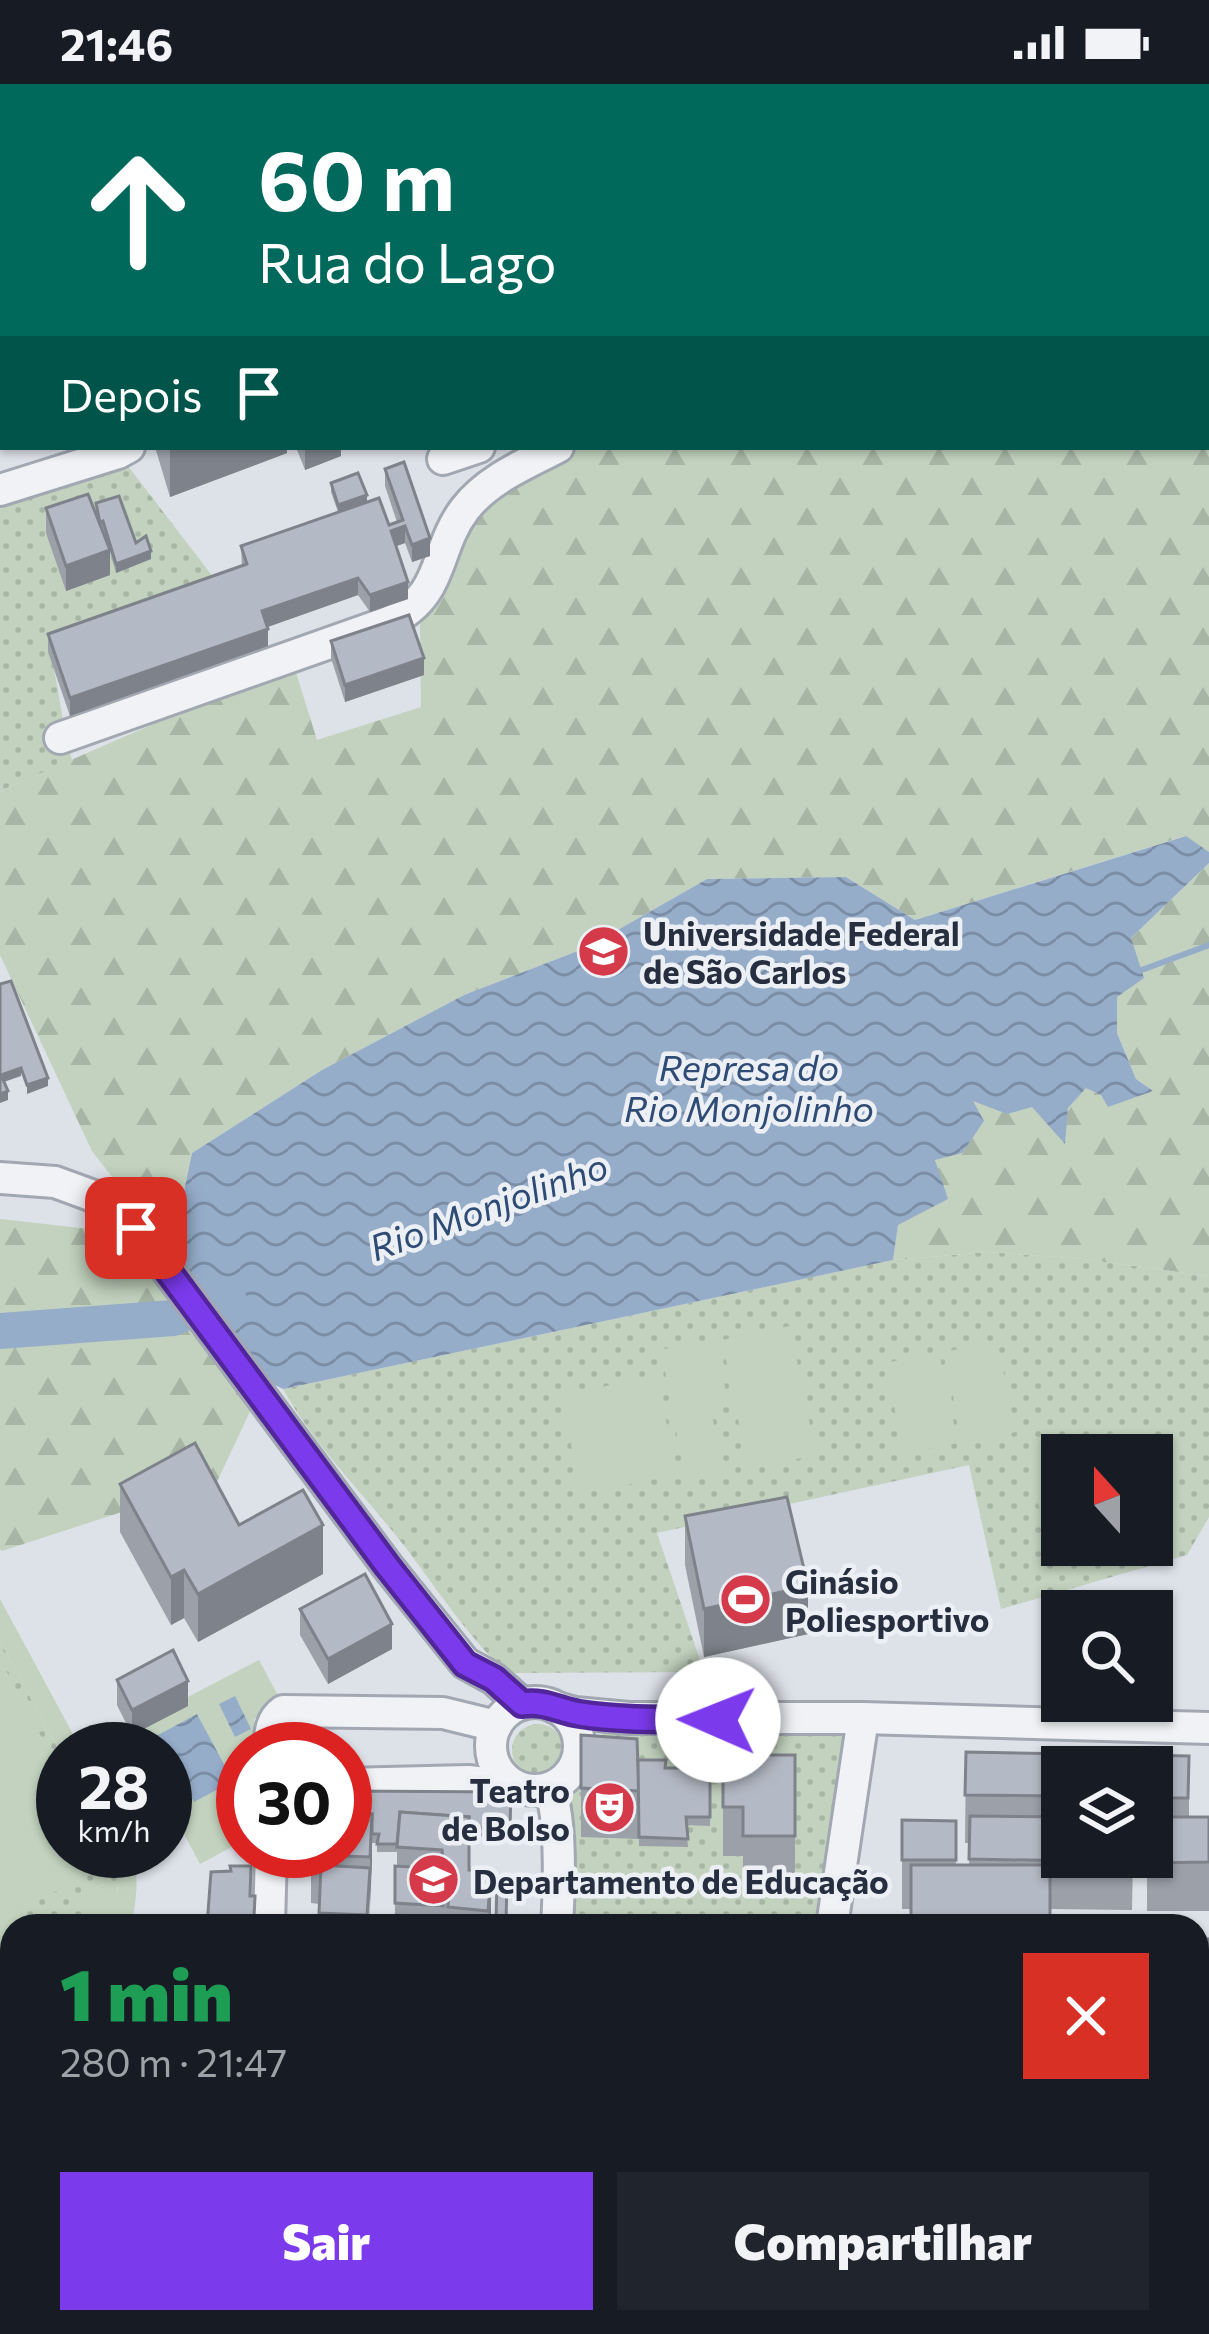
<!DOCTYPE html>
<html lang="pt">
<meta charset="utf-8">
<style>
:root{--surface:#171b24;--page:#20242c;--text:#f1f3f6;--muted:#9ea1a6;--accent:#7c3aed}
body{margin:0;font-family:Commissioner,sans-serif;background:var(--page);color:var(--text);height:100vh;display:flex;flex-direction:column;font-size:45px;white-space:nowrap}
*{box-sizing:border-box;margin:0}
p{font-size:39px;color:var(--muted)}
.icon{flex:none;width:66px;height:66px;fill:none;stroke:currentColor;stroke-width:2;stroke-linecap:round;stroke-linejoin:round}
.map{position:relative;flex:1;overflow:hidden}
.drawer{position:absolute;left:0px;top:1830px;width:1209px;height:420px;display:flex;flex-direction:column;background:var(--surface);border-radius:36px 36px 0 0;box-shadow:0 3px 9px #0004}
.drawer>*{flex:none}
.hud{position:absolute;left:0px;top:0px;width:1209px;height:366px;box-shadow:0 3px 9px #0004;background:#00695c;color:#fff;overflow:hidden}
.needle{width:78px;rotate:339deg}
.tools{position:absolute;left:1041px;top:1350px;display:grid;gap:24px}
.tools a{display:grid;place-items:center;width:132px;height:132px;border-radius:0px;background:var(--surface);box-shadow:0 3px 9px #0004;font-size:60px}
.speed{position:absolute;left:36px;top:1638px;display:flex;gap:24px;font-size:60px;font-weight:700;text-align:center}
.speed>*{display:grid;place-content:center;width:156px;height:156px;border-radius:50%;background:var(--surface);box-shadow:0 3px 9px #0004;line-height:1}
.speed small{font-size:30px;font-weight:400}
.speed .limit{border:18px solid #d22;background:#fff;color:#111}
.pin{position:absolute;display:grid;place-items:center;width:102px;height:102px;color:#fff;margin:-51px;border-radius:24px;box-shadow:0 6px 18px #0006}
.me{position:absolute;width:132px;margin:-66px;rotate:271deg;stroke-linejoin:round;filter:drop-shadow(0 0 9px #0008)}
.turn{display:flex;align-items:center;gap:42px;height:252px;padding:0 60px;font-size:54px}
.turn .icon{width:156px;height:156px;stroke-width:2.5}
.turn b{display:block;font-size:84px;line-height:102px}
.then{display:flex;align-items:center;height:114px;padding:0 60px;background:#0003;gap:24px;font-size:45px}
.round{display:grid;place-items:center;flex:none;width:126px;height:126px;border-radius:0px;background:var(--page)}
.summary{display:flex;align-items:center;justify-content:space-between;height:204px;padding:0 60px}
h1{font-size:72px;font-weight:800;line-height:90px;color:#1e9e55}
.button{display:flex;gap:24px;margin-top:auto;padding:24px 60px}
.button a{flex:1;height:138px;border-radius:0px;background:var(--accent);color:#fff;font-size:48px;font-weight:800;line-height:138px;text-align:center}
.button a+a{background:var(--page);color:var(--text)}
.status{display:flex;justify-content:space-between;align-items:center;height:84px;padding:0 60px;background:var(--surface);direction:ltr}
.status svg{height:33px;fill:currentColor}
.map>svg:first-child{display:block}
.green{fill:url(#green-dots);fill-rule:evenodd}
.forest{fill:url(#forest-firs)}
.pitch{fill:#c2d2be}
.water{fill:url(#water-waves)}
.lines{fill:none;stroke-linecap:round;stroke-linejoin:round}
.stream{stroke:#96adca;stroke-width:6}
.river{stroke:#96adca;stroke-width:36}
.minor-casing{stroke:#a2a8b2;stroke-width:36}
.major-casing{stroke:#9ca4b4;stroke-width:45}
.minor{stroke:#f0f2f6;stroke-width:30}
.major{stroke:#fff;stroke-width:39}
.wall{fill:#9ba0a9}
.shaded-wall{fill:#7e828a}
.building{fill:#b4bac5;stroke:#7e828a;stroke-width:3}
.route-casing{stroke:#51269a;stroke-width:30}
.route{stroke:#7c3aed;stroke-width:21}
.labels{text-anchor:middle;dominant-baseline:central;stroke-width:9;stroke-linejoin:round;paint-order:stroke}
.poi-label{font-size:33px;font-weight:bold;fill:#262e3f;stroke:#ecf0f5;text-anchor:start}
.water-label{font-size:36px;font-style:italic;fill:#2e4b75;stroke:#ecf0f5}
</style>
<div class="status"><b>21:46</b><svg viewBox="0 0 49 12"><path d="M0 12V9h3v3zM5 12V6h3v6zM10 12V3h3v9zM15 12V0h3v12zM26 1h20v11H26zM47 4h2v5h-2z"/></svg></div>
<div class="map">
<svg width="1209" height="2250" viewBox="0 0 1209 2250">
<defs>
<pattern id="green-dots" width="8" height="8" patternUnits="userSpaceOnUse" patternTransform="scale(3)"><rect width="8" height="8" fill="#c2d2be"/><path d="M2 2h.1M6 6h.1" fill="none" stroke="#a7b5a4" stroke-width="1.8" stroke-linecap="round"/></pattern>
<pattern id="forest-firs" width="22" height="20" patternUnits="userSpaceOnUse" patternTransform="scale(3)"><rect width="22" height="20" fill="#c2d2be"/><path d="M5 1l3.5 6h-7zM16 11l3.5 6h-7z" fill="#a7b5a4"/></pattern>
<pattern id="water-waves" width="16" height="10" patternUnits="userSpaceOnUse" patternTransform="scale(3)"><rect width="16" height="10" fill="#96adca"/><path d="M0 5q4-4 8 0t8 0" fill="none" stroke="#7a8da5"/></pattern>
</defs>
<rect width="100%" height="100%" fill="#dde1e8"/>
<!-- green -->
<g class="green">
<path d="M118 369 210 489 227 505 49 567C60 603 61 640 72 676L0 707V406Z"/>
<path d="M988 1168 1083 1175 1209 1192V1433L1187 1471 1001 1525 969 1381 657 1449 704 1588 507 1589C466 1551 436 1503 402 1459 362 1408 314 1361 283 1305L893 1176ZM1062 1371H1152V1461H1062Z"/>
<path d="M0 1557 63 1674V1767H112L118 1799 112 1842H12V1918H0Z"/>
<path d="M622 1639H858L820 1842H563L561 1703 563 1690C568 1684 571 1678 576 1672 587 1657 607 1648 622 1639Z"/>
<circle cx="538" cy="1666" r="26"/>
<path d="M534 2238H765L763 2250H533Z"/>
</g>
<!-- forest -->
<g class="forest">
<path d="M1206 133H1209V768L1185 752 915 836 846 793 707 795 588 863 464 911 322 986 192 1069 171 1169 92 1067 0 871V707L293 579 317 656 421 623 420 540 437 510 458 436 572 363H1206Z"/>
<path d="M1209 779V1192L1083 1175 988 1168 893 1176 898 1141 971 1016 1032 1022 1064 1058 1068 1024 1086 1003 1101 1011 1151 1006 1136 995 1117 949 1116 913 1131 854Z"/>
<path d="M0 1135 125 1149 255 1317 206 1421 174 1411 2 1467 0 1465Z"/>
<path d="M0 2028 12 2030V2238H175V2250H0Z"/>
<path d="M1209 2139V2250H1128L1137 2238H1197V2155Z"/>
</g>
<!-- pitch -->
<g class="pitch">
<path d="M790 1242 816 1371 748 1385 722 1256Z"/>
<path d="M997 1257 1016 1348 963 1360 944 1268Z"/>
<path d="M716 1260 729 1322 711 1326 723 1387 685 1395 661 1265Z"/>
<path d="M939 1268 958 1359 904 1370 885 1279Z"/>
<path d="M656 1291 678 1391 581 1409 561 1312Z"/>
<path d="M1140 1343 1146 1371H1091L1087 1355Z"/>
<path d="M1080 1357 1083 1371H1062V1461L1048 1464 1027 1369Z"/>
<path d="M0 1515 81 1665H63V1674L0 1557Z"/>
<path d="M0 1575 63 1694V1767H102L108 1780 0 1837Z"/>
<path d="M259 1576 282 1619 254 1635V1665H243V1757L200 1780 165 1714V1665H139L117 1621 173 1591 186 1614Z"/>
<path d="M112 1767H133C139 1793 137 1815 131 1841L112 1842 114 1830 107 1842H92L82 1805 100 1803 118 1806Z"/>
<path d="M12 1854V1906L0 1903V1860Z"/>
</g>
<!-- water -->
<g class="water">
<path d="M1186 752 1209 768V779L1131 854 1144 894 1117 913V949L1136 995 1153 1007 1108 1023 1101 1011 1086 1004 1068 1024 1065 1060 1032 1023 1007 1030 973 1017 984 1037 962 1069 935 1076 948 1115 898 1141 893 1176 283 1305 265 1296 171 1169 192 1069 322 986 464 911 588 863 707 795 846 793 915 836Z"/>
<path d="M235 1612 251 1645 235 1653 219 1620Z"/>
<path d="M197 1630 233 1697 194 1718 158 1651Z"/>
</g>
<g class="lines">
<!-- stream -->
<path class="stream" d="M1139 887 1209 861"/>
<!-- river -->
<path class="river" d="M0 1247 173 1234 228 1211"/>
<defs>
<g id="minor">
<path d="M275 3 284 0"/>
<path d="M344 3 352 0"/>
<path d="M1206 119 1209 118"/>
<path d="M0 123 3 121"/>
<path d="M443 375 479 363"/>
<path d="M0 406 118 369 129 363"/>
<path d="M60 654 389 538C446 510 433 467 465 425 488 395 526 380 558 363"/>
<path d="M0 1094 55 1098 96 1113 136 1144 388 1483 465 1579 494 1595 522 1620"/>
<circle cx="535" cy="1662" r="44"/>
<path d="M554 1623 575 1629 629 1634H863L1209 1644"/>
<path d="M269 1665C270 1651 270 1636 283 1627L443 1629 496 1642"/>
<path d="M345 1700 468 1697 515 1702"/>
<path d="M549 1704C562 1732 559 1809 557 1842"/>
<path d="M269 1842 271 1767"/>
<path d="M832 1842 863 1634"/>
<path d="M0 2028 12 2030"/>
<path d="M175 2250V2238"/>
<path d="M525 2250 526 2238"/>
<path d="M769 2250 771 2238"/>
</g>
<g id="major">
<path d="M1197 2114 1209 2098"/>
<path d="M1095 2250 1104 2238"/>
</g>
</defs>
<!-- minor casing -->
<use href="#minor" class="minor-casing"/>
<!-- major casing -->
<use href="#major" class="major-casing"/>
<!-- minor -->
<use href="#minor" class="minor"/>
<!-- major -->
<use href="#major" class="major"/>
</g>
<!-- wall -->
<g class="wall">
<path d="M3 0H39V3H3V74L0 73V6H2Z"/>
<path d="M1066 0H1209L1206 3H1067Z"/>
<path d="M155 363H287V369L170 413Z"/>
<path d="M296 363H341V372L305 386Z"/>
<path d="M385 385 430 472 412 478 405 459 396 462 408 515 370 528 358 511 267 543 268 562 70 632 48 568V550L242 482 241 462 338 428 331 408V399L367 418 389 441 397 438 385 402Z"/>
<path d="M96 419 151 475 116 489 110 468V491L66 507 46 449V424L98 434Z"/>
<path d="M331 557 424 591 345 618 331 574Z"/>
<path d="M120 1400 239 1441 323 1490 198 1558 184 1534 171 1541 120 1448Z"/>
<path d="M685 1432 808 1550 704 1573 685 1481Z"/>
<path d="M300 1525 392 1565 328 1600 300 1551Z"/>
<path d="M117 1596 188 1622 132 1651 117 1621Z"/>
<path d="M581 1651 638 1681 683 1684 710 1677V1742L686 1741 688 1763 639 1762V1755L581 1753Z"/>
<path d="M966 1668 1189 1672V1733H1209V1827H1147V1773H1152V1683H1062V1773H1133L1132 1826 1050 1825V1842H911V1825H902V1736L956 1737V1781H969L970 1759H965Z"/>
<path d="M723 1671H795V1800L743 1801V1772H723Z"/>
<path d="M345 1707 511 1708 510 1753 469 1752V1786L491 1787V1837L507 1838 512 1842H395V1782H397V1768H377V1759H372L369 1842H319V1820L311 1819V1767Z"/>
<path d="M1197 1855H1209V2018L1201 2012V1963L1207 1956H1197Z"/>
<path d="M1197 2018H1206L1207 2076H1197Z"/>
<path d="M309 2238H459V2246Z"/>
<rect x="822" y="2238" width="96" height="12"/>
<path d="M935 2238H1004L1003 2250H935Z"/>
</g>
<!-- shaded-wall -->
<g class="shaded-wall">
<path d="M96 0H114L112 3H96Z"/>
<path d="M798 0H872V3H789Z"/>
<path d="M1096 0H1209V10L1206 11V3H1087Z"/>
<path d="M175 363H287V369L170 413V365Z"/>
<path d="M305 363H341V372L305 386Z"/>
<path d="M367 411V420L338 430V421Z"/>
<path d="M405 442V459L391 464V447Z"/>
<path d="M430 454V472L412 478V461Z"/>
<path d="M110 466V491L66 507V482Z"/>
<path d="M151 467V475L116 489V480Z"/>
<path d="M358 494V511L262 545V527Z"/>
<path d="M408 498V515L370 528V511Z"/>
<path d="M268 545V562L70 632V614Z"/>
<path d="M424 574V591L345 618V601Z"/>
<path d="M21 984V992L1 999V991Z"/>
<path d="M48 994V1002L27 1010V1001Z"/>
<path d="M8 1007V1016L0 1019V1010Z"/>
<path d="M323 1441V1490L198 1558V1510Z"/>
<path d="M184 1486V1534L171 1541V1493Z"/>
<path d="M808 1502V1550L704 1573V1525Z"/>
<path d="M392 1540V1565L328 1600V1575Z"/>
<path d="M188 1597V1622L132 1651V1626Z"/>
<path d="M372 1730V1779L370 1822V1773Z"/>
<path d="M491 1787V1842H488Z"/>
</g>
<!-- building -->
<g class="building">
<path d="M3 0H38L37 3H3V25H0V6H2Z"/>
<path d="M624 0H683L684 3H616Z"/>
<path d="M701 0H798L789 3H702Z"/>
<path d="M897 0H1060L1061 3H898Z"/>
<path d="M404 378 430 454 412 461 405 442 391 447 408 498 370 511 358 494 262 527 268 545 70 614 48 550 247 480 241 462 379 414 389 441 403 436 385 385Z"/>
<path d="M358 389 367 411 338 421 331 399Z"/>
<path d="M88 410 110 466 66 482 46 424Z"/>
<path d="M119 412 136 459 146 452 151 467 116 480 103 437 100 439 96 419Z"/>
<path d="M409 531 424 574 345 601 331 557Z"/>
<path d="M11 897 48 994 27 1001 21 984 1 991 8 1007 0 1010V900Z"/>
<path d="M195 1359 239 1441 303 1406 323 1441 198 1510 184 1486 171 1493 120 1400Z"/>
<path d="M787 1413 808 1502 704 1525 685 1432Z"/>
<path d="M365 1490 392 1540 328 1575 300 1525Z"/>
<path d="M173 1566 188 1597 132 1626 117 1596Z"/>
<path d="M581 1651 637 1655 639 1707 581 1704Z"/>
<path d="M966 1668 1189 1672 1188 1714H1152V1683H1062V1712L965 1711Z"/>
<path d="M723 1671H795V1752H743V1723H723Z"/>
<path d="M638 1676H666L665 1684H683V1677H710V1733H686L688 1755 639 1753Z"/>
<path d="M345 1707 511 1708 510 1744H469V1733L400 1728 397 1760H377L379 1750H372V1730L345 1729Z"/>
<path d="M400 1728 469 1733V1786L491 1787 488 1827 448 1823 449 1807H443V1822L395 1819V1782L444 1785 442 1766 397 1763Z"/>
<path d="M345 1729 372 1730 370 1773 311 1771V1767H345Z"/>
<path d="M970 1732 1062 1733V1773H1132V1778L969 1775Z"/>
<path d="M1152 1733H1209V1778L1147 1779V1773H1152Z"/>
<path d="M902 1736 956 1737V1776H902Z"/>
<path d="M321 1781 370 1784 367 1831 319 1829Z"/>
<path d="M911 1781H1050V1832L911 1833Z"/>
<path d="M230 1782H251L250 1812H255L254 1833H248V1842H207L211 1788 231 1787Z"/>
<path d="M497 1797H507L506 1838H512V1842H396V1831L496 1837Z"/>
<rect x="1197" y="1855" width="12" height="52"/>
<path d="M1209 1953V1969L1201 1963Z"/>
<path d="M1197 2018H1206L1207 2059H1197Z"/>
<path d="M309 2238H441L440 2250H308Z"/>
<rect x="875" y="2238" width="25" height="12"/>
<path d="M938 2238H1003L1002 2250H944Z"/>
</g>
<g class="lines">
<defs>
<path id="route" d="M136 1144 388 1483 465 1580 494 1595 522 1620C543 1616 560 1627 580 1630 625 1637 672 1635 718 1636"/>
</defs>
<!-- route casing -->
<use href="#route" class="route-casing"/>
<!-- route -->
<use href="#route" class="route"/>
</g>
<!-- icons -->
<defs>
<symbol id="university-disc" viewBox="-11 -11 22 22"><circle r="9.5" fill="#d53a4b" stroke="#ecf0f5"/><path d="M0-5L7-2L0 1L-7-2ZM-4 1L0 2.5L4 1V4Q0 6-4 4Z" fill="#fff"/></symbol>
<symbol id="stadium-disc" viewBox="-11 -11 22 22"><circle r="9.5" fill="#d53a4b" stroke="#ecf0f5"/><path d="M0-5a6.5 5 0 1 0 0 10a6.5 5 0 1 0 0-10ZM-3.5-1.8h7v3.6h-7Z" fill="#fff"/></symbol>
<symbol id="theatre-disc" viewBox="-11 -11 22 22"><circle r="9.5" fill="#d53a4b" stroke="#ecf0f5"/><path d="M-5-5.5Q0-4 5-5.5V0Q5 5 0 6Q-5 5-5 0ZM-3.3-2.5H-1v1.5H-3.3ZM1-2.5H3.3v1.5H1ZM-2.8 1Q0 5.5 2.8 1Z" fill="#fff"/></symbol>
</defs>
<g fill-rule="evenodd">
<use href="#university-disc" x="574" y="838" width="59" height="59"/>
<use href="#stadium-disc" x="716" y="1486" width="59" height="59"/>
<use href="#theatre-disc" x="580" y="1694" width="59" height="59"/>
<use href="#university-disc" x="404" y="1766" width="59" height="59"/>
</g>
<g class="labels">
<!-- poi labels -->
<g class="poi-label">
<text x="643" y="848">Universidade Federal<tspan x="643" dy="38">de São Carlos</tspan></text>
<text x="785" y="1496">Ginásio<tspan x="785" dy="38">Poliesportivo</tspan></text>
<text x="570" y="1705" text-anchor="end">Teatro<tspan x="570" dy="38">de Bolso</tspan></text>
<text x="473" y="1796">Departamento de Educação</text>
</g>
<!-- water labels -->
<g class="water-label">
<text x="749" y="982">Represa do<tspan x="749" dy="41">Rio Monjolinho</tspan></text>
<text transform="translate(488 1121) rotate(-20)">Rio Monjolinho</text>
</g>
</g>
</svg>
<div class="tools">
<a><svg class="needle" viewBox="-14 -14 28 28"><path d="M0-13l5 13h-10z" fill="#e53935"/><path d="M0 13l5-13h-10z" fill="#9ea1a6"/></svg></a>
<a><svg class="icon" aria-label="search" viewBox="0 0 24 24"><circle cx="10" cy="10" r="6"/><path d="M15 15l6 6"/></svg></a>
<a><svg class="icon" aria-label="layers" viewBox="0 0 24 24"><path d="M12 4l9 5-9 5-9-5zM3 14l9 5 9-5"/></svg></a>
</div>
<div class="speed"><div>28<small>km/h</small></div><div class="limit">30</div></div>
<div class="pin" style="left:136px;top:1144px;background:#d93025"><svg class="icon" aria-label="arrive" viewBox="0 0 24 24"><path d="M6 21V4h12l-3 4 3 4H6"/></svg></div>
<svg class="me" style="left:718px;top:1636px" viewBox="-20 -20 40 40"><circle r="19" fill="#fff"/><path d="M0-13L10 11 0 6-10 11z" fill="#7c3aed"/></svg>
<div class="hud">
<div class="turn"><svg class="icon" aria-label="ahead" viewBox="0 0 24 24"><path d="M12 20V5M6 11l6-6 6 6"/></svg><div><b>60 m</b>Rua do Lago</div></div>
<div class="then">Depois<svg class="icon" aria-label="arrive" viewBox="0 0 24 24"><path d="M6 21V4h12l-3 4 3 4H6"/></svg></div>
</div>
<section class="drawer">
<div class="summary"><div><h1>1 min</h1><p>280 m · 21:47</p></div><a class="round" style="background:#d93025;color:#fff"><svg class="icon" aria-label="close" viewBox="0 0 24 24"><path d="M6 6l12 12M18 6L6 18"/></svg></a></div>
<div class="button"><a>Sair</a><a>Compartilhar</a></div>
</section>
</div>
